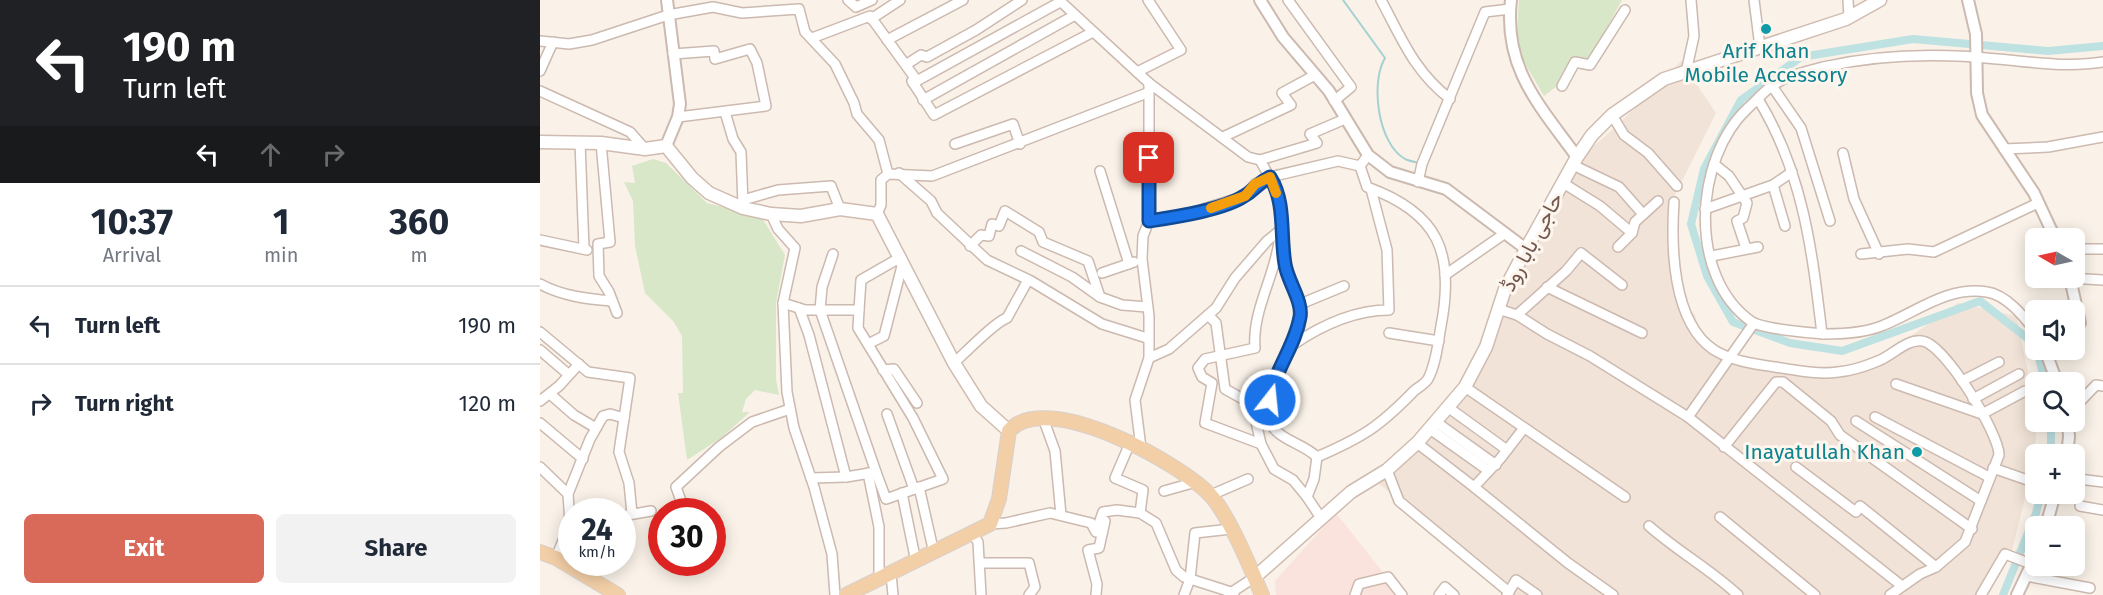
<!DOCTYPE html>
<meta charset="utf-8">
<style>
:root{--surface:#fff;--page:#f2f2f3;--text:#1f2937;--muted:#747a83;--line:#e0e1e3;--accent:#d96959}
body{margin:0;font-family:"Fira Sans",Vazirmatn,sans-serif;background:var(--page);color:var(--text);height:100vh;display:flex;flex-direction:column;font-size:22px;white-space:nowrap}
*{box-sizing:border-box;margin:0}
p{font-size:20px;color:var(--muted)}
.icon{flex:none;width:33px;height:33px;fill:none;stroke:currentColor;stroke-width:2;stroke-linecap:round;stroke-linejoin:round}
.map{position:relative;flex:1;overflow:hidden}
.details{display:flex;flex-direction:column;background:var(--surface);width:540px}
.details>*{flex:none}
.guide{background:#202124;color:#fff;overflow:hidden}
.needle{width:39px;rotate:279deg}
.buttons{position:absolute;left:1485px;top:228px;display:grid;gap:12px}
.buttons a{display:grid;place-items:center;width:60px;height:60px;border-radius:9px;background:var(--surface);box-shadow:0 3px 15px #0003;font-size:30px}
.speed{position:absolute;left:18px;top:498px;display:flex;gap:12px;font-size:30px;font-weight:700;text-align:center}
.speed>*{display:grid;place-content:center;width:78px;height:78px;border-radius:50%;background:var(--surface);box-shadow:0 3px 15px #0003;line-height:1}
.speed small{font-size:15px;font-weight:400}
.speed .limit{border:9px solid #d22;background:#fff;color:#111}
.pin{position:absolute;display:grid;place-items:center;width:51px;height:51px;color:#fff;margin:-26px;border-radius:12px;box-shadow:0 3px 9px #0006}
.me{position:absolute;width:66px;margin:-33px;rotate:16deg;stroke-linejoin:round;filter:drop-shadow(0 0 4px #0008)}
.turn{display:flex;align-items:center;gap:21px;height:126px;padding:0 24px;font-size:27px}
.turn .icon{width:78px;height:78px;stroke-width:2.5}
.turn b{display:block;font-size:42px;line-height:51px}
.lanes{display:flex;align-items:center;height:57px;padding:0 24px;background:#0003;justify-content:center;gap:30px;direction:ltr}
.lanes .off{opacity:.35}
.eta{display:flex;justify-content:space-evenly;align-items:center;height:102px;text-align:center}
.eta b{font-size:36px;font-weight:700;line-height:42px}
.cta{display:flex;gap:12px;margin-top:auto;padding:12px 24px}
.cta a{flex:1;height:69px;border-radius:9px;background:var(--accent);color:#fff;font-size:24px;font-weight:700;line-height:69px;text-align:center}
.cta a+a{background:var(--page);color:var(--text)}
ul{padding:0;list-style:none}
li{display:flex;align-items:center;gap:18px;height:78px;padding:0 24px;border-top:2px solid var(--line)}
li div{flex:1}
li b{display:block;font-size:22px}
li em{font-style:normal}
main{display:flex;flex:1;min-height:0}
.map>svg:first-child{display:block}
.residential{fill:#f1e3d7}
.commercial{fill:#fae3dd}
.green{fill:#d7e7c8}
.lines{fill:none;stroke-linecap:round;stroke-linejoin:round}
.stream{stroke:#a5d1d3;stroke-width:2}
.canal{stroke:#bee1e2;stroke-width:8}
.minor-casing{stroke:#ccb9af;stroke-width:12}
.tertiary-casing{stroke:#ccb9af;stroke-width:14}
.secondary-casing{stroke:#d0bbb0;stroke-width:15}
.primary-casing{stroke:#d8d0cd;stroke-width:16}
.minor{stroke:#fff;stroke-width:9}
.tertiary{stroke:#fff;stroke-width:10}
.secondary{stroke:#fff;stroke-width:12}
.primary{stroke:#f3cfa7;stroke-width:14}
.route-casing{stroke:#114b97;stroke-width:15}
.route{stroke:#1a73e8;stroke-width:10}
.slow{stroke:#f59e0b;stroke-width:10}
.culture-dot{fill:#0f9aa8;stroke:#fdf6ee;stroke-width:2}
.labels{text-anchor:middle;dominant-baseline:central;stroke-width:6;stroke-linejoin:round;paint-order:stroke}
.culture-label{font-size:21px;fill:#0d838f;stroke:#fdf6ee}
.street-label{font-size:21px;fill:#72584e;stroke:#fdf6ee}
</style>
<main>
<section class="details">
<div class="guide">
<div class="turn"><svg class="icon" aria-label="left" viewBox="0 0 24 24"><path d="M17 20v-9H6M10 6l-5 5 5 5"/></svg><div><b>190 m</b>Turn left</div></div>
<div class="lanes"><svg class="icon" aria-label="left" viewBox="0 0 24 24"><path d="M17 20v-9H6M10 6l-5 5 5 5"/></svg><svg class="icon off" aria-label="ahead" viewBox="0 0 24 24"><path d="M12 20V5M6 11l6-6 6 6"/></svg><svg class="icon off" aria-label="right" viewBox="0 0 24 24"><path d="M7 20v-9h11M14 6l5 5-5 5"/></svg></div>
</div>
<div class="eta">
<div><b>10:37</b><p>Arrival</p></div>
<div><b>1</b><p>min</p></div>
<div><b>360</b><p>m</p></div>
</div>
<ul>
<li><svg class="icon" aria-label="left" viewBox="0 0 24 24"><path d="M17 20v-9H6M10 6l-5 5 5 5"/></svg><div><b>Turn left</b></div><em>190 m</em></li>
<li><svg class="icon" aria-label="right" viewBox="0 0 24 24"><path d="M7 20v-9h11M14 6l5 5-5 5"/></svg><div><b>Turn right</b></div><em>120 m</em></li>
</ul>
<div class="cta"><a>Exit</a><a>Share</a></div>
</section>
<div class="map">
<svg width="1563" height="595" viewBox="0 0 1563 595">
<rect width="100%" height="100%" fill="#faf2e8"/>
<!-- residential -->
<path class="residential" d="M1141 61 1176 113 1128 209 1127 247 1148 308 1155 315 1159 330 1175 344 1216 363 1224 360 1271 367 1331 364 1418 303 1476 316 1495 405 1496 437 1492 469 1472 551 1464 549 1438 595H973L915 543 839 484 911 412 937 379 957 312 1046 153 1080 123Z"/>
<!-- commercial -->
<path class="commercial" d="M796 513 861 595H736L735 581Z"/>
<!-- green -->
<g class="green">
<path d="M979 0H1082L1049 61 1033 58 1021 83 1004 96 976 48Z"/>
<path d="M113 159 126 163 167 203 221 216 245 255 236 303V379L239 395 215 390 206 399 202 412H210L181 438 147 460 138 393H143L142 336 134 322 105 293 95 246 93 201 84 182 95 183 92 166Z"/>
</g>
<g class="lines">
<!-- stream -->
<path class="stream" d="M803 0 845 58C830 83 838 144 865 159 869 161 875 162 879 163"/>
<!-- canal -->
<g class="canal">
<path d="M1496 345 1440 301 1302 351 1250 343 1193 322 1167 276 1151 224 1164 169 1201 100 1261 57 1373 39 1508 51 1563 46"/>
<path d="M1497 350 1505 382"/>
<path d="M1511 454V422"/>
<path d="M1463 595 1496 513 1501 494"/>
</g>
<defs>
<g id="minor">
<path d="M308 0 316 7 332 0"/>
<path d="M519 0 609 83 708 157 720 160 777 143 770 134 805 119"/>
<path d="M748 0 811 87 794 101"/>
<path d="M841 0C862 39 874 71 910 99"/>
<path d="M1214 0 1220 47"/>
<path d="M1308 0 1309 17"/>
<path d="M331 19 360 0"/>
<path d="M272 38 330 16 375 78 372 81 394 115 553 32"/>
<path d="M347 40 423 0"/>
<path d="M0 41 29 44 52 40 128 15 173 7 202 13 259 9 265 32 295 64 314 103 317 114 339 140 348 174"/>
<path d="M133 54 174 51 175 59 210 49 217 63 226 106 138 117"/>
<path d="M367 64 381 55 387 57 436 30 482 0"/>
<path d="M0 71 13 42"/>
<path d="M597 72 641 50 608 0"/>
<path d="M1146 72 1154 36 1151 0"/>
<path d="M373 83 520 2"/>
<path d="M1022 86 1035 62 1050 65 1085 10"/>
<path d="M1232 86 1261 128 1290 221"/>
<path d="M0 91 90 132 105 149"/>
<path d="M1218 99C1263 172 1272 250 1282 334"/>
<path d="M383 100 535 15"/>
<path d="M185 112 193 139 201 152 203 205"/>
<path d="M1072 115 1084 135 1108 153 1137 186"/>
<path d="M683 137 751 105 742 93 775 75"/>
<path d="M40 142 44 249"/>
<path d="M61 143 70 242 58 244 59 276 69 292 77 313"/>
<path d="M415 144 473 124 480 144"/>
<path d="M1464 149 1508 147 1563 137"/>
<path d="M1303 153 1314 199 1339 254"/>
<path d="M720 160C734 184 740 202 743 230 744 241 742 255 745 266 749 281 760 299 761 315 762 344 719 386 729 419 735 440 762 442 777 457L774 479 767 497 781 518"/>
<path d="M1174 164 1189 176 1207 203 1203 218 1197 221 1206 248"/>
<path d="M1033 165 1079 187 1102 213"/>
<path d="M560 171 589 264"/>
<path d="M359 173 391 201 397 213 447 260 491 281 562 324 607 338"/>
<path d="M878 182 882 164 945 12 970 9"/>
<path d="M1023 183 1060 206 1092 233"/>
<path d="M1233 185 1245 226"/>
<path d="M203 200 238 190 291 186 300 209"/>
<path d="M1134 202C1131 246 1132 322 1174 350 1192 361 1214 364 1235 367 1255 370 1278 375 1298 372 1311 371 1326 366 1338 361 1352 356 1366 339 1382 341 1404 343 1459 433 1459 455L1425 542 1396 567 1380 574 1350 595"/>
<path d="M1165 209 1233 185 1252 172"/>
<path d="M231 214 238 229 255 248 243 303 247 392 254 428 274 487 292 554 295 595"/>
<path d="M337 214 341 205V180L348 174 392 176 400 173 607 93"/>
<path d="M609 221 644 215 705 196 715 184 730 177 798 161 820 166"/>
<path d="M0 240 47 250"/>
<path d="M430 246 441 235 449 236 452 224 459 226 465 211 499 232 503 242 548 261 560 297 582 305 607 307"/>
<path d="M1078 247 1092 233 1095 222 1118 201"/>
<path d="M1534 249H1563"/>
<path d="M481 251 532 277 560 297"/>
<path d="M1321 254 1368 249 1394 252 1498 203"/>
<path d="M1172 256 1218 247"/>
<path d="M562 273 594 262"/>
<path d="M905 275 964 234"/>
<path d="M1530 278 1563 280"/>
<path d="M0 284C22 296 47 299 72 301"/>
<path d="M1007 287 1102 333"/>
<path d="M243 303 265 310H280L336 472"/>
<path d="M758 305 804 286"/>
<path d="M259 308 269 335 306 477"/>
<path d="M958 309 977 315 1007 334 1050 356 1148 417 1362 586"/>
<path d="M319 310 321 280 361 257"/>
<path d="M668 315 676 323 685 389 712 404 721 444 734 469 753 480 767 497"/>
<path d="M977 315 1026 271 1041 253 1082 285"/>
<path d="M0 332 48 372 90 378 79 452 89 483 92 514"/>
<path d="M1496 332C1484 317 1467 295 1447 292 1408 286 1378 311 1344 325 1326 333 1304 334 1285 334 1270 333 1224 329 1212 322 1147 277 1154 158 1208 108 1216 101 1223 92 1232 86 1247 75 1266 72 1283 67 1341 54 1398 53 1457 59 1492 62 1528 68 1563 62"/>
<path d="M849 333 899 341"/>
<path d="M328 344 344 336 363 262"/>
<path d="M751 346C780 326 813 310 849 310L847 250 831 189"/>
<path d="M0 350 28 374"/>
<path d="M609 358 629 349 676 308 695 278 727 241 743 228"/>
<path d="M414 363C426 352 455 322 467 318L488 280"/>
<path d="M343 370 354 369 377 403"/>
<path d="M1422 381 1459 362"/>
<path d="M1356 384 1442 414 1485 391"/>
<path d="M925 387 1085 497"/>
<path d="M10 394 34 415 56 428"/>
<path d="M1433 399 1479 374"/>
<path d="M0 401 19 386 39 364"/>
<path d="M909 408 967 450"/>
<path d="M1534 408 1556 385 1563 386"/>
<path d="M347 414 374 489"/>
<path d="M1148 417 1214 323"/>
<path d="M1335 417 1449 477"/>
<path d="M503 418 515 451 521 515"/>
<path d="M1316 421 1441 501"/>
<path d="M896 422 956 465"/>
<path d="M0 423 43 459"/>
<path d="M984 428 960 459 934 487 1028 563 1073 595"/>
<path d="M890 429 949 471"/>
<path d="M590 443 575 478 603 490 600 513"/>
<path d="M877 443 934 487"/>
<path d="M721 444 665 423 672 383 662 377 658 368 665 359 715 348C712 311 734 278 739 242"/>
<path d="M1184 447 1236 382H1243L1291 421 1300 435 1432 529"/>
<path d="M601 448 595 400 609 358V316L602 259 603 236 609 221V83"/>
<path d="M777 457C823 437 839 427 874 391 878 387 884 385 888 379 896 364 898 343 901 326 915 253 899 213 827 187L820 166 828 155"/>
<path d="M0 467 28 494"/>
<path d="M1256 467 1316 512 1320 506 1396 567"/>
<path d="M1453 468 1496 483"/>
<path d="M847 470 859 501 969 592"/>
<path d="M328 473 339 527V579"/>
<path d="M1534 474 1539 479 1563 482"/>
<path d="M271 478 306 477 336 472 346 499 403 479 373 418 318 328 319 310H280L282 287 293 254"/>
<path d="M379 487 394 553"/>
<path d="M624 491 656 482"/>
<path d="M362 493 376 562"/>
<path d="M671 495 708 479"/>
<path d="M1540 506 1563 510"/>
<path d="M145 512 136 487 179 447 212 422 250 409"/>
<path d="M82 516 111 511"/>
<path d="M1180 517 1275 595"/>
<path d="M450 524 466 523 510 513 551 523 556 532 563 512 577 510 600 513 616 523 636 570 644 577 694 593"/>
<path d="M1109 526C1137 551 1170 569 1198 595"/>
<path d="M432 533 438 542 441 595"/>
<path d="M16 558 30 523 28 494 50 439 63 416 70 414 84 418"/>
<path d="M440 563H489L495 587 489 595"/>
<path d="M351 574 353 595"/>
<path d="M1486 576 1550 588"/>
<path d="M689 594 715 577"/>
<path d="M556 595 557 584 548 550 559 548 565 521"/>
<path d="M644 595 650 579 655 533 691 529"/>
<path d="M815 595 819 584 848 577 862 595"/>
<path d="M899 595 905 587 914 595"/>
<path d="M967 595 976 580 997 595"/>
<path d="M1441 595 1465 554 1491 564"/>
</g>
<g id="tertiary">
<path d="M720 0 743 37 789 91 828 155 850 172 906 189 986 249"/>
<path d="M971 0C963 68 1000 106 1037 157"/>
<path d="M1428 0 1436 34 1437 93 1442 115 1494 193 1515 238"/>
<path d="M126 146 138 117 140 104 127 0"/>
<path d="M1530 278 1540 323 1534 329"/>
<path d="M1505 350 1517 382"/>
<path d="M1527 454 1529 437 1528 422"/>
<path d="M1506 526 1515 494"/>
<path d="M1477 595 1496 555"/>
</g>
<g id="secondary">
<path d="M0 142 61 143 105 149 126 146 152 178 169 193 203 208 231 214 261 216 300 209 337 214 414 363 441 406 469 431"/>
<path d="M715 577 811 492 847 470 878 442 925 387 946 347 965 289 986 249 1037 157 1052 135 1072 115 1124 79 1306 19 1340 0"/>
</g>
<g id="primary">
<path d="M0 552 16 558 78 595"/>
<path d="M306 595 450 524 459 499 469 431C505 388 643 464 672 497 690 518 711 569 722 595"/>
</g>
</defs>
<!-- minor casing -->
<use href="#minor" class="minor-casing"/>
<!-- tertiary casing -->
<use href="#tertiary" class="tertiary-casing"/>
<!-- secondary casing -->
<use href="#secondary" class="secondary-casing"/>
<!-- primary casing -->
<use href="#primary" class="primary-casing"/>
<!-- minor -->
<use href="#minor" class="minor"/>
<!-- tertiary -->
<use href="#tertiary" class="tertiary"/>
<!-- secondary -->
<use href="#secondary" class="secondary"/>
<!-- primary -->
<use href="#primary" class="primary"/>
</g>
<g class="lines">
<defs>
<path id="route" d="M609 158V221C635 217 683 210 704 196 715 190 716 184 730 177 746 202 740 236 745 264 747 280 763 301 760 317 755 347 734 370 730 400"/>
</defs>
<!-- route casing -->
<use href="#route" class="route-casing"/>
<!-- route -->
<use href="#route" class="route"/>
<!-- slow -->
<path class="slow" d="M671 208 705 196 715 184 730 177 736 193"/>
</g>
<!-- markers -->
<g class="culture-dot">
<circle cx="1226" cy="29" r="6"/>
<circle cx="1377" cy="452" r="6"/>
</g>
<g class="labels">
<!-- culture labels -->
<g class="culture-label">
<text x="1226" y="51">Arif Khan<tspan x="1226" dy="24">Mobile Accessory</tspan></text>
<text x="1365" y="452" text-anchor="end">Inayatullah Khan</text>
</g>
<!-- street labels -->
<g class="street-label">
<text transform="translate(992 242) rotate(-62)">حاجی بابا روڈ</text>
</g>
</g>
</svg>
<div class="buttons">
<a><svg class="needle" viewBox="-14 -14 28 28"><path d="M0-13l5 13h-10z" fill="#e53935"/><path d="M0 13l5-13h-10z" fill="#747a83"/></svg></a>
<a><svg class="icon" aria-label="sound" viewBox="0 0 24 24"><path d="M4 9h4l5-4v14l-5-4H4zM17 9q2 3 0 6"/></svg></a>
<a><svg class="icon" aria-label="search" viewBox="0 0 24 24"><circle cx="10" cy="10" r="6"/><path d="M15 15l6 6"/></svg></a>
<a>+</a>
<a>−</a>
</div>
<div class="speed"><div>24<small>km/h</small></div><div class="limit">30</div></div>
<div class="pin" style="left:609px;top:158px;background:#d93025"><svg class="icon" aria-label="arrive" viewBox="0 0 24 24"><path d="M6 21V4h12l-3 4 3 4H6"/></svg></div>
<svg class="me" style="left:730px;top:400px" viewBox="-20 -20 40 40"><circle r="17" fill="#1a73e8" stroke="#fff" stroke-width="3"/><path d="M0-11L8 9 0 5-8 9z" fill="#fff"/></svg>
</div>
</main>
